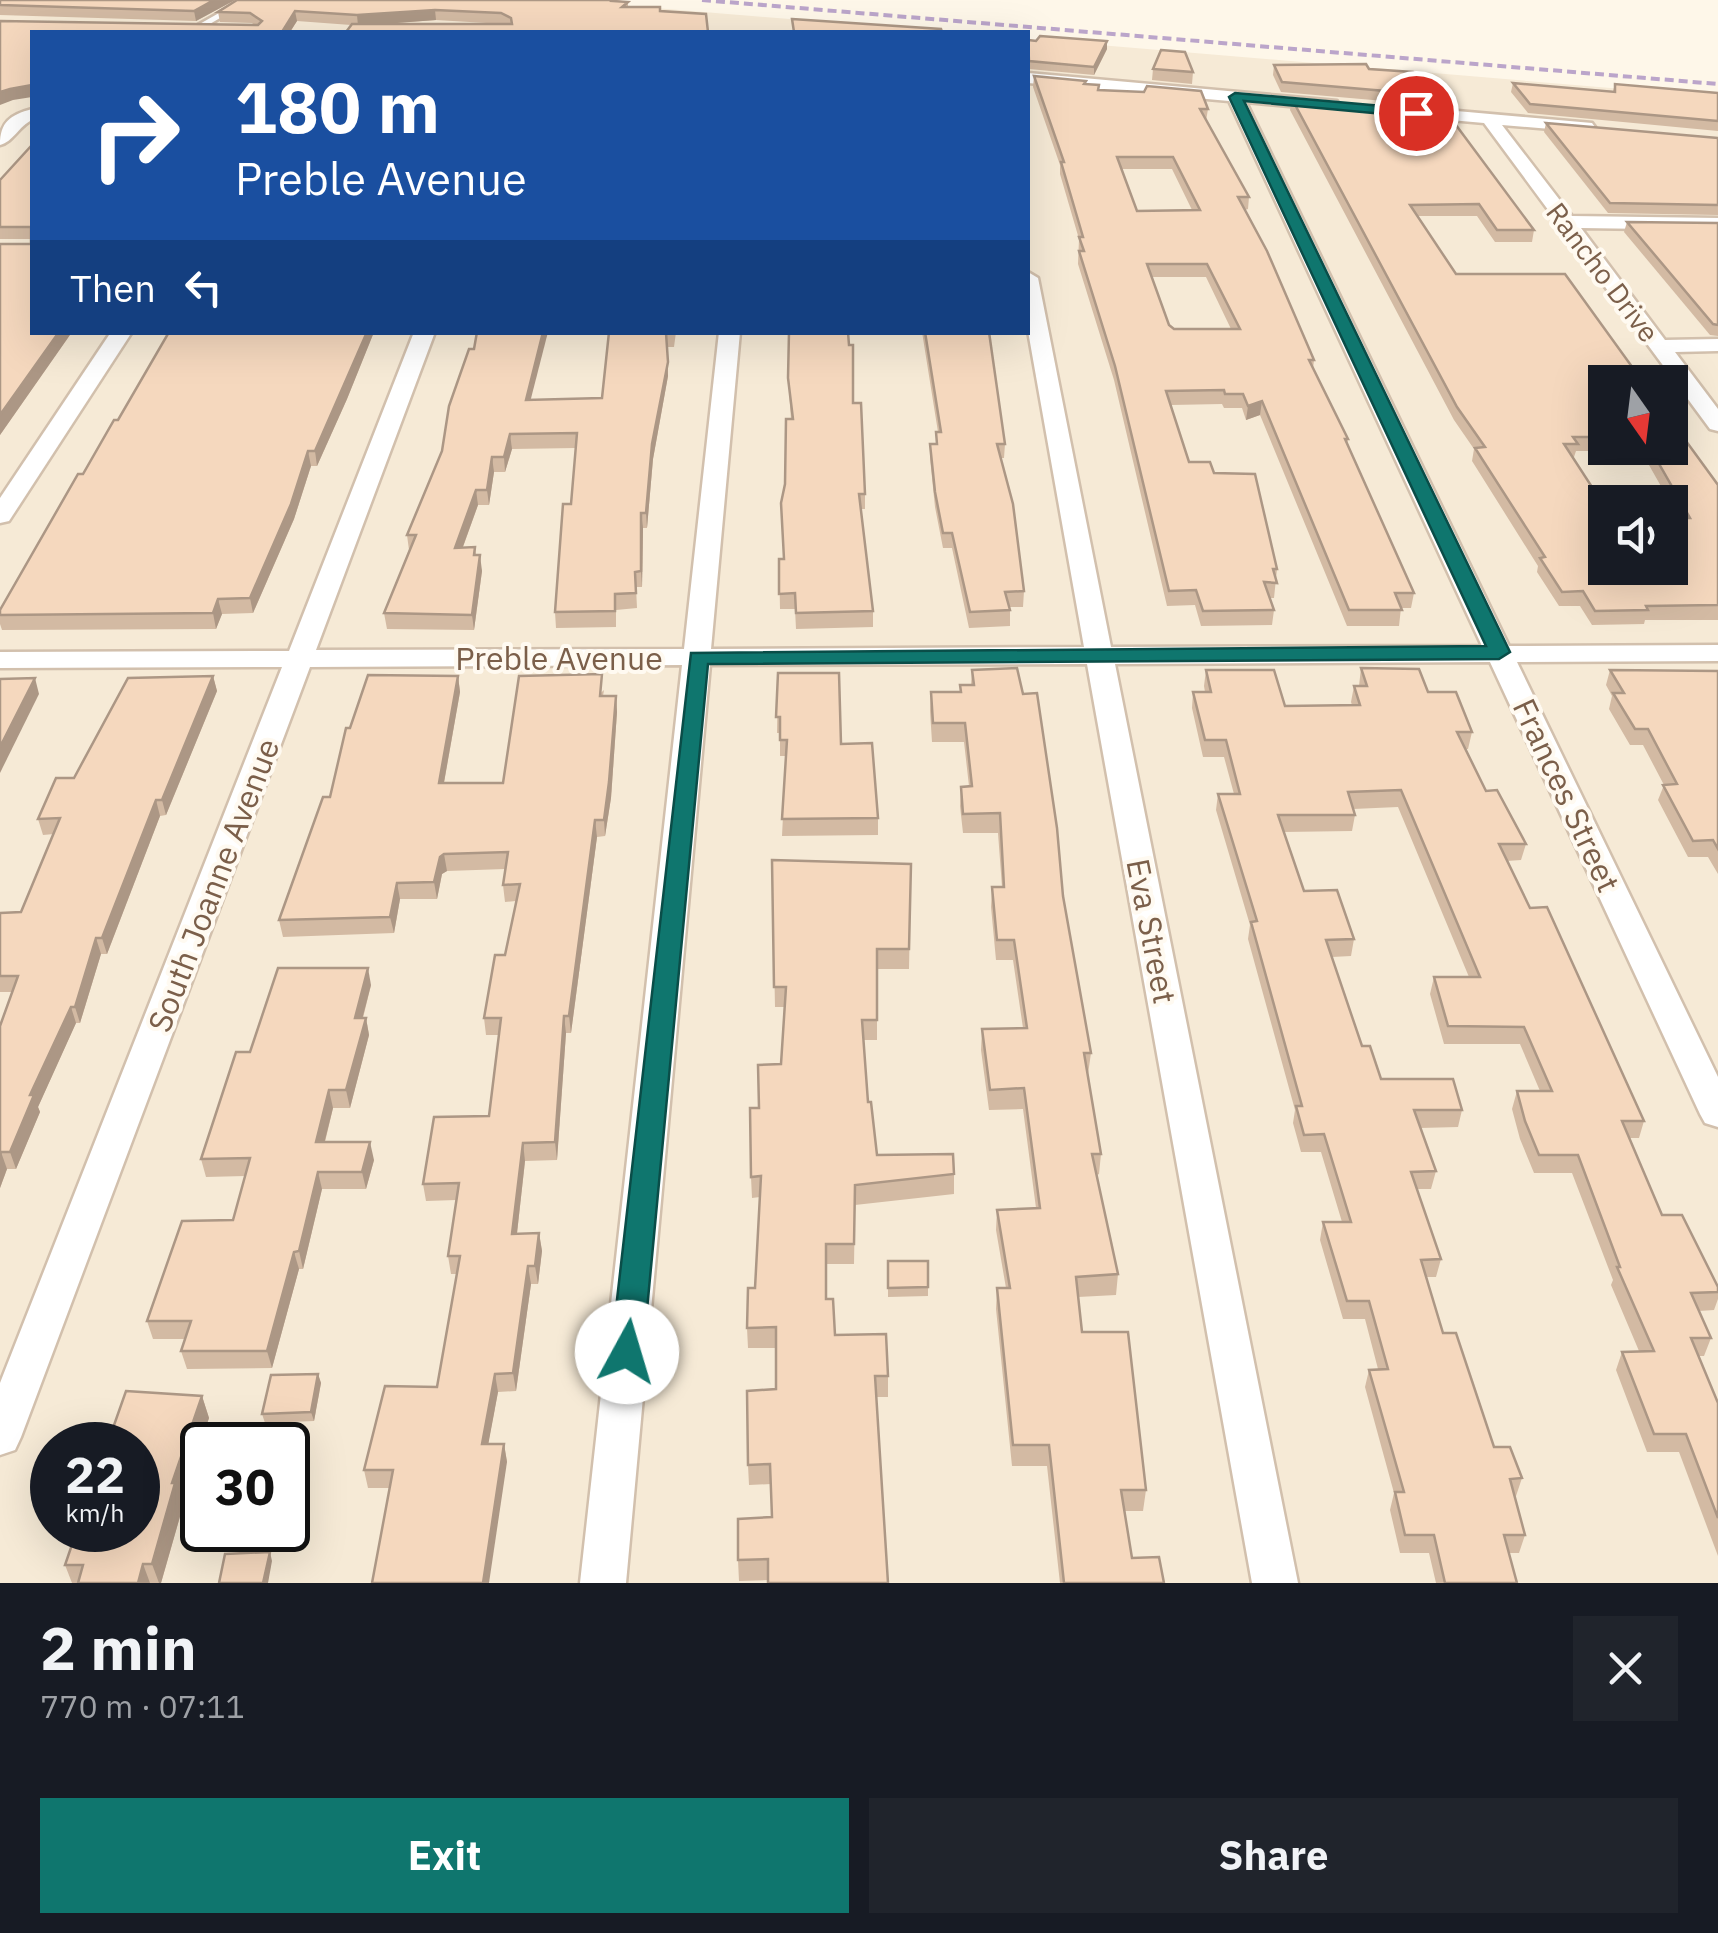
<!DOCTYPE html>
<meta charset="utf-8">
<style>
:root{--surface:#171b24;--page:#20242c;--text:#f1f3f6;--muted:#9ea1a6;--accent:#0f766e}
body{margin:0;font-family:"IBM Plex Sans",sans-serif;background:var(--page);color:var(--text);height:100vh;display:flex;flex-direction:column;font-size:38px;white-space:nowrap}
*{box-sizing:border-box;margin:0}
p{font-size:32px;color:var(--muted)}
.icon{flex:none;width:55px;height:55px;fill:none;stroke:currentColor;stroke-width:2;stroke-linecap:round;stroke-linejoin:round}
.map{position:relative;height:1583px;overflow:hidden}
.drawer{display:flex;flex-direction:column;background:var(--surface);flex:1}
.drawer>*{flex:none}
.hud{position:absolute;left:30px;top:30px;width:1000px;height:305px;border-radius:0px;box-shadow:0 10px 40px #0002;background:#1a4fa0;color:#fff;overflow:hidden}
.needle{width:65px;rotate:166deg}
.fabs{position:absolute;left:1588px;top:365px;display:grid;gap:20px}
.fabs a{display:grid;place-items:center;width:100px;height:100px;border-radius:0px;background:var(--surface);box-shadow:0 10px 40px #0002;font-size:50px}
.speed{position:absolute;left:30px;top:1422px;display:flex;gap:20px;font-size:50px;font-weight:700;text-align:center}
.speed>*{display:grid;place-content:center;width:130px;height:130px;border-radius:50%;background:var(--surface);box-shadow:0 10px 40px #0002;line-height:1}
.speed small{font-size:25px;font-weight:400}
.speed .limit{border:5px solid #111;border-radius:15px;background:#fff;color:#111}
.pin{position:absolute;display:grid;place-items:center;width:85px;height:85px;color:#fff;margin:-42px;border:5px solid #fff;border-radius:50%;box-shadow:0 2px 10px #0007}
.me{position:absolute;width:110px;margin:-55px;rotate:6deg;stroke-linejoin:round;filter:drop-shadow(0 0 8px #0008)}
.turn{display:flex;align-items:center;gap:35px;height:210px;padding:0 40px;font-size:45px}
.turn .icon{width:130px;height:130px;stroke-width:2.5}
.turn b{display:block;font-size:70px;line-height:85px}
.then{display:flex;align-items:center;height:95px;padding:0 40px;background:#0003;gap:20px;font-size:38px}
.round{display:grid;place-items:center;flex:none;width:105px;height:105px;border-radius:0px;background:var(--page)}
.head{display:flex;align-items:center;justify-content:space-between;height:170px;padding:0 40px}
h1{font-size:60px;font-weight:700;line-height:75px}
.cta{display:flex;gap:20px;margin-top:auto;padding:20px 40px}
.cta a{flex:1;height:115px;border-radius:0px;background:var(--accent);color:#fff;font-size:40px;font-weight:700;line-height:115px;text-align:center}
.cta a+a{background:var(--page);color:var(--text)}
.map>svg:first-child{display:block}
.residential{fill:#f6ead6;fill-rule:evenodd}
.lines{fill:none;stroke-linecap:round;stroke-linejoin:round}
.service-casing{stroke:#d2c0ad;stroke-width:5}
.minor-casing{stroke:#d2c0ad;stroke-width:5}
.service{fill:#fff;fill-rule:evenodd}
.minor{fill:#fff;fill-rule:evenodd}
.rail{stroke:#bba5ca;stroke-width:4;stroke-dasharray:9 5;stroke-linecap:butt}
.wall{fill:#d3baa3;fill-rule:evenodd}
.shaded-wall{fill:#ac9785}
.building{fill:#f5d8be;stroke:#ac9785;stroke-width:2.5;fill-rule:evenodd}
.route{fill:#0f766e;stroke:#0a4d48;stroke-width:2.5}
.labels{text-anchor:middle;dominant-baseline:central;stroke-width:8;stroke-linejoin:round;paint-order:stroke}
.far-street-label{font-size:28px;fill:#7b5f4a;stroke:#fffaf1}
.street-label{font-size:32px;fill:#7b5f4a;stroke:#fffaf1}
</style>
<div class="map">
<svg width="1718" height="1583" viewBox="0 0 1718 1583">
<rect width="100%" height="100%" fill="#fef7e9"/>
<!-- residential -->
<path class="residential" d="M0 0H558L946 32H32V332H1028V39L1718 97V1583H0ZM1605 382H1670V448H1605ZM1605 502H1670V568H1605ZM52 1445H138V1530H52ZM202 1445H288V1530H202Z"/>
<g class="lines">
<defs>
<path id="service" d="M242 0H251L196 32 189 30Z"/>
<g id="minor">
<path d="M1028 73 1337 101 1339 105 1331 110 1246 102 1509 646 1718 645V661L1517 662 1718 1077V1127L1705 1123 1700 1114 1490 662 1115 664 1298 1583H1252L1087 664 710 665 626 1583H580L682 665 310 667 21 1437 15 1450 0 1455V1383L282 667 0 668V652L289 651 414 332H435L316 650 684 649 719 332H740L711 649 1084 647 1028 331V272L1038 278 1111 647 1482 646 1229 101 1028 83Z"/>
<path d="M1412 107 1592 123 1595 127 1586 132 1502 125 1572 216 1718 218V230L1581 228 1665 340 1718 339V351L1675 352 1718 409V431L1710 429 1484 123 1406 116V108Z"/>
<path d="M32 109V120C19 126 13 142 0 145 0 122 10 115 32 109Z"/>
<path d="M111 332H132L9 521 0 523V498Z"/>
</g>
</defs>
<!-- service casing -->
<use href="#service" class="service-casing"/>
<!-- minor casing -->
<use href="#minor" class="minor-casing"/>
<!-- service -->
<use href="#service" class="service"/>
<!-- minor -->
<use href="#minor" class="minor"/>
<!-- rail -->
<path class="rail" d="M702 0 1718 84"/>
</g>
<!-- wall -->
<g class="wall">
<path d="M0 0H235L196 21 0 15Z"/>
<path d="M237 0H616L628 2V7H660L661 11 708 32 351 25 297 21 290 32H32L13 100 0 21 254 25 252 23 220 22 218 12ZM436 20 503 24H380Z"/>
<path d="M1028 40 1107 49 1094 75 1029 69Z"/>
<path d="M1274 65 1369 69 1432 95 1430 105 1281 92 1273 75Z"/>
<path d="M1153 69 1193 72 1192 84 1152 80Z"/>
<path d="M1034 76 1086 84 1098 90 1208 109 1206 121 1249 197 1248 209 1245 210 1314 360 1313 369 1348 439 1347 445 1414 593 1411 608H1401L1399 626H1347L1260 415 1246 420 1242 408H1224L1222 404 1171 405 1189 462 1214 473 1277 569 1274 598H1270L1274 610 1272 625 1201 626 1195 605 1167 606 1114 380 1078 264 1079 239 1060 174V165L1033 87ZM1121 169H1172L1192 210 1137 211ZM1152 277H1206L1231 329H1174L1169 325Z"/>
<path d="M1513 83 1613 91 1615 84 1718 93V131L1528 113 1511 92Z"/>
<path d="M1292 99 1534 230 1532 242H1495L1477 216H1418L1456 274 1605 382V448H1670L1718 485V620H1645L1644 624 1592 625 1580 606H1559L1537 572 1538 566 1472 461 1474 449 1454 420 1290 110ZM1576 451H1641L1679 518 1605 568 1573 458 1574 457Z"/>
<path d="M1546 123 1718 138V215L1608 213 1544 132Z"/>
<path d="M32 145V332H72L0 435V244H31V239H0V180Z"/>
<path d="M1627 222 1718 223V336L1710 335 1624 232Z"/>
<path d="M169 332H374L347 399 317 466H311L294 519 253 613 222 614 216 629 2 630 0 624V610L118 420Z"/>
<path d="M609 332H676L674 347H667L668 376 653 459 647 528H643L642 587H636L637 608 616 610V627L556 628 555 612 571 504 576 448 512 449 505 472H494L489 505H478L463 547H475L476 555 482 571 474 630 387 629 384 613 409 550 407 535 442 451 474 349 531 400 602 398Z"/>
<path d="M789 332 853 403 865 494V509H860L873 611V627L796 629 795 609H780L779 559H784L785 484 791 419 789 392Z"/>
<path d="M922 332H989L1005 444 1004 458H1001L1024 591 1023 607H1010V626L969 628 952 548H943L935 507 930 458V444H936V432H938Z"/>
<path d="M1361 668 1428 692 1472 732 1468 749H1466L1486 791 1526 844 1521 860 1507 861 1530 908 1644 1121 1639 1138H1629L1662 1215 1718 1287V1299L1714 1310 1699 1311 1711 1338 1704 1356H1698L1718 1403V1556L1679 1452H1647L1616 1370 1622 1352 1639 1351 1611 1285 1613 1280 1572 1173H1534L1520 1139 1512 1109 1517 1091H1540L1520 1044H1444L1430 994 1434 977H1469L1398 807 1353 809 1355 815 1352 831 1283 832 1304 891 1354 939 1351 956 1332 957 1362 1046 1381 1079 1462 1110 1458 1127 1420 1128 1436 1171 1431 1189H1417L1441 1259 1436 1277H1426L1443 1333 1494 1447 1522 1478 1516 1496H1514L1525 1535 1519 1553H1509L1517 1583H1436L1429 1553H1400L1390 1510 1394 1493 1365 1387 1369 1370 1378 1369 1365 1319H1343L1320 1240 1323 1222H1342L1321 1152H1301L1293 1123 1295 1110 1248 939 1250 925 1216 810 1218 794H1234L1224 757H1203L1192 708 1193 692H1205L1204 686 1206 670 1285 706 1352 705 1351 702 1354 686H1359Z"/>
<path d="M972 670 1063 896 1091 1053 1088 1074 1101 1154 1099 1174 1097 1175 1118 1274 1116 1295 1078 1297 1082 1332 1146 1490 1143 1511H1125L1132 1558 1164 1583H1060L1047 1466H1012L996 1309 997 1288H1006L996 1230 997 1210 1036 1208 1023 1109 989 1110 981 1050 982 1029 1023 1028 1013 960H996L991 907 992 887H1002L998 833H963L960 806 961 787 969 786 964 742H932L930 711 931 692H960V685H971Z"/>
<path d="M1610 670 1718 671V874L1708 857H1688L1658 800 1664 785 1643 745H1630L1609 709 1612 696 1606 685Z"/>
<path d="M778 673 841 744 878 818V835L782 836 786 756H780V733H777Z"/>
<path d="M213 676 217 691 166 815 160 816 107 954H101L80 1023H76L38 1107 40 1112 16 1169H7L0 1188V1026L12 992H0V913L21 912 54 834 43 835 38 819 74 778Z"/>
<path d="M458 676 460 692 444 783H503L604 690 603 696H616L617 712 611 798 605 836 597 837 571 1033H566L557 1160 525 1161 517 1233H539L542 1251 538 1284H531L516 1391 498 1392 488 1444H504L507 1462 389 1488H368L364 1470 437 1387 457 1274H451L448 1256 456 1200 426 1201 423 1184 489 1116 499 1035H486L484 1018 505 955 516 901 505 902 503 885 505 869 447 871 442 874 437 899H400L394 933 283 937 279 920 330 797 350 728Z"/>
<path d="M772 860 911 864 909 969H877V1040H863L868 1102 877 1155 954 1174V1194L855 1205 854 1264H826V1299L835 1335 888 1376V1397H877L768 1580 739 1581 738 1560 772 1517 771 1484 749 1485 748 1465 776 1389V1348H748L747 1328 755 1288 760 1197 752 1198 751 1177 759 1108 781 1064 784 1007H775Z"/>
<path d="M371 985 363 1018H366L369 1035 350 1108H333L325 1142 374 1160 366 1189H322L303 1269H299L272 1368 187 1369 181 1351 185 1339H153L147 1321 233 1220 245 1176 206 1177 201 1159 250 1052Z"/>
<path d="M888 1261H928V1296L888 1297Z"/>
<path d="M318 1374 321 1383 314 1421 265 1423 262 1414Z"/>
<path d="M202 1396 209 1418 181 1500 183 1506 161 1583H72L65 1565Z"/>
</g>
<!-- shaded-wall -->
<g class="shaded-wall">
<path d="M214 0H235L196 21 194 11Z"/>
<path d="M435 10 436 20 358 26 357 15Z"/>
<path d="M295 11 297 21 290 32H282Z"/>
<path d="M1107 41V49L1094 75V67Z"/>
<path d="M32 85V97L13 100 0 105V92L10 89Z"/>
<path d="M59 332H72L0 435V415Z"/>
<path d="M367 332H374L347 399 317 466 315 451Z"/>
<path d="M543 332H548L527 414 526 400Z"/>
<path d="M666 333 668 376 653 459 647 528 646 513 652 444Z"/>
<path d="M1262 401 1260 415 1246 420 1248 406Z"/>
<path d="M510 434 512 449 505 472 504 457Z"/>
<path d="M308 451 311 466 294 519 253 613 250 598Z"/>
<path d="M492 457 494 472 489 505 487 490Z"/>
<path d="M476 490 478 505 457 563 455 548Z"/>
<path d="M641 513 643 528 642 587 641 571Z"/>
<path d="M480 555 482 571 474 630 472 615Z"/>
<path d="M218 599 222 614 216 629 213 613Z"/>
<path d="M213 676 217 691 166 815 162 800Z"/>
<path d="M458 676 460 692 441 799 439 783Z"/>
<path d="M35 678 39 694 0 773V747Z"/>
<path d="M616 696 617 712 611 798 605 836 604 820Z"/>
<path d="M156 800 160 816 107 954 102 938Z"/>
<path d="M595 820 597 837 571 1033 569 1016Z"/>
<path d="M444 854 447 871 442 874 437 899 434 882 440 857Z"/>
<path d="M397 883 400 899 394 933 390 917Z"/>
<path d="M96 938 101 954 80 1023 75 1007Z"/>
<path d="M368 968 371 985 358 1035 355 1018Z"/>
<path d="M71 1007 76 1023 38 1107 40 1112 16 1169 10 1152 30 1095Z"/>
<path d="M564 1016 566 1033 557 1160 555 1142Z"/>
<path d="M366 1018 369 1035 350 1108 346 1090Z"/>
<path d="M329 1090 333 1108 320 1160 316 1142Z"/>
<path d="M370 1142 374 1160 366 1189 362 1172Z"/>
<path d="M523 1143 525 1161 515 1251 512 1234Z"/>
<path d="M1 1152 7 1169 0 1188V1155Z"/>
<path d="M318 1172 322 1189 303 1269 299 1251Z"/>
<path d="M539 1233 542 1251 538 1284 535 1266Z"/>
<path d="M294 1252 299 1269 272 1368 267 1351Z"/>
<path d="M528 1266 531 1284 516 1391 513 1373Z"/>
<path d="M318 1374 321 1383 314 1421 311 1412Z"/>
<path d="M495 1374 498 1392 485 1462 482 1444Z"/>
<path d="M202 1396 209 1418 181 1500 183 1506 161 1583H159L152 1564 172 1483Z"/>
<path d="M504 1444 507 1462 489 1583H483Z"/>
<path d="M270 1552 272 1561 268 1583H263Z"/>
<path d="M143 1564 150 1583H138Z"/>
</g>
<!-- building -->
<g class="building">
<path d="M0 0H214L194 11 0 5Z"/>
<path d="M237 0H613L612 1 628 2 622 7H660V11L706 14 708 32H346L352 24H512L511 18 501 13 435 10 357 15 295 11 282 32H32V85L10 89 0 92V21L258 25 262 21 250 13 218 12Z"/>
<path d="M792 19 941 29 942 32H794Z"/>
<path d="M1040 36 1107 41 1094 67 1029 61 1028 40 1036 41Z"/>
<path d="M1161 50 1185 52 1193 72 1153 69Z"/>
<path d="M1366 64 1369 69 1413 72 1432 95 1282 82 1274 65Z"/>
<path d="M1034 76 1086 81 1084 84 1099 85 1098 90 1144 92 1147 86 1201 91 1208 109H1200L1249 197H1238L1267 251 1314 360H1309L1348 439H1345L1414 593H1395L1402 610H1349L1262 401 1248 406 1243 394H1225L1224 390 1166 391 1189 462H1210L1214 473 1255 474 1277 569H1273L1277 583 1264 582 1274 610 1203 611 1196 590 1169 591 1115 366 1079 251H1084L1079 237H1083L1061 162H1064ZM1117 157H1173L1200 210 1137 211ZM1147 264H1207L1240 329H1174L1169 325Z"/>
<path d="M1513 83 1615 92V84L1718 93V121L1530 104Z"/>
<path d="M1292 99 1447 113 1534 230H1497L1479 204 1410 205 1456 274H1565L1643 382H1605V437H1573L1578 444H1564L1605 507V568H1670V518H1690L1650 448H1670V419L1718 485V605L1646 606 1648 610 1595 611 1583 591 1562 592 1540 558 1545 557 1475 448 1485 447 1457 407Z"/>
<path d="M1546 123 1718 138V205L1610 203Z"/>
<path d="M32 145V332H59L0 415V244H31V227H0V180Z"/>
<path d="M1627 222 1718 223V325L1713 324Z"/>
<path d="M169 332H367L315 451H308L291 504 250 598 218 599 213 613 0 615V610L78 474H83L114 420H118Z"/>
<path d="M477 332H543L526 400 602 398 609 332H673L666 333 668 362 652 444 646 513H641V571L635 572 636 593 615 594V611L555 612 563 504H571L577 433 510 434 504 457H492L487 490H476L455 548 475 547 474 555H480L472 615 384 613 416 535H407L442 451 449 406 469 349H474Z"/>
<path d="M789 332H848L849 345H853V403H861L865 494H859L873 611 796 613 795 593 779 594V559H784L781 503 785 484 786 419H793L788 378Z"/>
<path d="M925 332H989L1005 444H997L1013 504 1024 591 1005 592 1010 610 970 612 952 533H943L935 492 930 444H937L936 432H941Z"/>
<path d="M1017 668 1023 694 1037 693 1057 828 1063 896 1091 1053H1084L1101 1154H1092L1118 1274 1076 1277 1082 1332H1128L1146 1490H1121L1132 1558 1159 1557 1164 1583H1064L1049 1445H1013L997 1288H1010L997 1210 1040 1208 1024 1088 990 1090 982 1029 1027 1028 1014 940H997L992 887H1004L1000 813 963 814 961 787 972 786 965 723H933L931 692H961L960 685H974L972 670Z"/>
<path d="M1361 668 1419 669 1428 692H1456L1472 732H1457L1486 791 1497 790 1526 844H1499L1530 908 1547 907 1644 1121H1622L1662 1215H1682L1718 1287V1292L1691 1293 1711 1338H1691L1718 1403V1518L1686 1434H1654L1622 1352 1654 1351 1617 1267H1620L1578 1155H1539L1525 1121 1517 1091H1552L1524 1027 1448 1026 1434 977H1480L1401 790 1348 792 1355 815H1278L1304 891 1337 890 1354 939 1326 940 1362 1046H1370L1381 1079H1453L1462 1110H1414L1436 1171 1411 1172 1441 1259 1421 1260 1443 1333H1456L1494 1447H1510L1522 1478 1510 1479 1525 1535H1504L1517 1583H1445L1434 1535H1405L1395 1492H1404L1369 1370 1388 1369 1369 1301H1347L1323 1222H1351L1324 1134 1304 1135 1296 1106H1302L1251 922 1257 921 1218 794H1240L1226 740H1205L1193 692H1211L1206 670H1274L1285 706 1360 705 1354 686H1367Z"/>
<path d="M1610 670 1718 671V849L1713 840 1693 841 1663 785 1677 784 1648 729H1635L1613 693H1624Z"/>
<path d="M778 673H839L841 744 872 743 878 818 782 819 787 740H780V717H776Z"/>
<path d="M602 674 600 696H616L609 782 604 820H595L569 1016H564L555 1142 523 1143 512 1234 539 1233 535 1266H528L513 1373 495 1374 482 1444H504L483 1583H372L393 1470H364L385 1386 437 1387 460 1256H448L459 1183 423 1184 434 1117 489 1116 501 1018H484L495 955H505L520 884 503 885 508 852 444 854 440 857 434 882 397 883 390 917 279 920 323 797H330L346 728H350L368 675 458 676 439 783H503L519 676Z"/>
<path d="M213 676 162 800H156L102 938H96L75 1007H71L30 1095H34L10 1152H1L0 1155V1026L18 976H0V913L21 912 60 818 38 819 56 778H74L128 678Z"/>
<path d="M35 678 0 747V679Z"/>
<path d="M772 860 911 864 909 949H877V1020H862L868 1102H871L877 1155 953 1154 954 1174 855 1185 854 1244H826V1299H833L835 1335 886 1334 888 1376H875L888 1583H768V1559L738 1560V1519L772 1517 770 1464 748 1465 747 1391 776 1389V1327L747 1328 748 1288H755L761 1176 751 1177 750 1108H759L758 1065 781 1064 786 987H774Z"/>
<path d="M278 968H368L355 1018H366L346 1090H329L316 1142H370L362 1172H318L299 1251 294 1252 267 1351H181L191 1321H147L182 1221 233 1220 250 1158 201 1159 236 1052H250Z"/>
<path d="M888 1261H928V1287L888 1288Z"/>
<path d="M318 1374 311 1412 262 1414 271 1375Z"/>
<path d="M126 1391 202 1396 172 1483H175L152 1564H143L138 1583H78L83 1565H65L77 1530H138V1445H107Z"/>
<path d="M270 1552 263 1583H219L225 1554Z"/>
</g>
<!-- route -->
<path class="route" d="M1235 93 1416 109 1423 113 1416 117 1244 101 1510 652 1499 659 708 664 643 1352 638 1361 627 1364 616 1361 611 1352 691 653 1486 646 1229 97Z"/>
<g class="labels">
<!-- far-street labels -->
<g class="far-street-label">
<text transform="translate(1603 272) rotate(53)">Rancho Drive</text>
</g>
<!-- street labels -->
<g class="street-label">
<text x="559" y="658">Preble Avenue</text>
<text transform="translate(1567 795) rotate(65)">Frances Street</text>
<text transform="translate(213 885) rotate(-69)">South Joanne Avenue</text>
<text transform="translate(1152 931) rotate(79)">Eva Street</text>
</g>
</g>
</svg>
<div class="fabs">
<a><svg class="needle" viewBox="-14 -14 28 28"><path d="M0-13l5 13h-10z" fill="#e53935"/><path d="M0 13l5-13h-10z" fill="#9ea1a6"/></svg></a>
<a><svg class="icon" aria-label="sound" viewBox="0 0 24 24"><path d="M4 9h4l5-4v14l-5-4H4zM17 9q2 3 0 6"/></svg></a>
</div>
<div class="speed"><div>22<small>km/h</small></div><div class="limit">30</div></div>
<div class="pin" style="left:1416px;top:113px;background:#d93025"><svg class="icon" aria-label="arrive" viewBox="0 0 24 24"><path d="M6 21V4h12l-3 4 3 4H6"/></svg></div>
<svg class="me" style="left:627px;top:1352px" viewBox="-20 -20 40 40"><circle r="19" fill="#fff"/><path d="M0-13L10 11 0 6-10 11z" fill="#0f766e"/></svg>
<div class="hud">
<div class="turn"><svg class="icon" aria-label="right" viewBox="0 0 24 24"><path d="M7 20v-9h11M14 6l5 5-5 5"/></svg><div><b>180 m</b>Preble Avenue</div></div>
<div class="then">Then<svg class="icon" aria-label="left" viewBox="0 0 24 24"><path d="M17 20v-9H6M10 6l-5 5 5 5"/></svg></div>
</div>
</div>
<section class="drawer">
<div class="head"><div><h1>2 min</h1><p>770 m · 07:11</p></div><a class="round"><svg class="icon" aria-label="close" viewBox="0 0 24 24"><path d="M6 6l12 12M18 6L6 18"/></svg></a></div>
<div class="cta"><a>Exit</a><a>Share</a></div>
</section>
